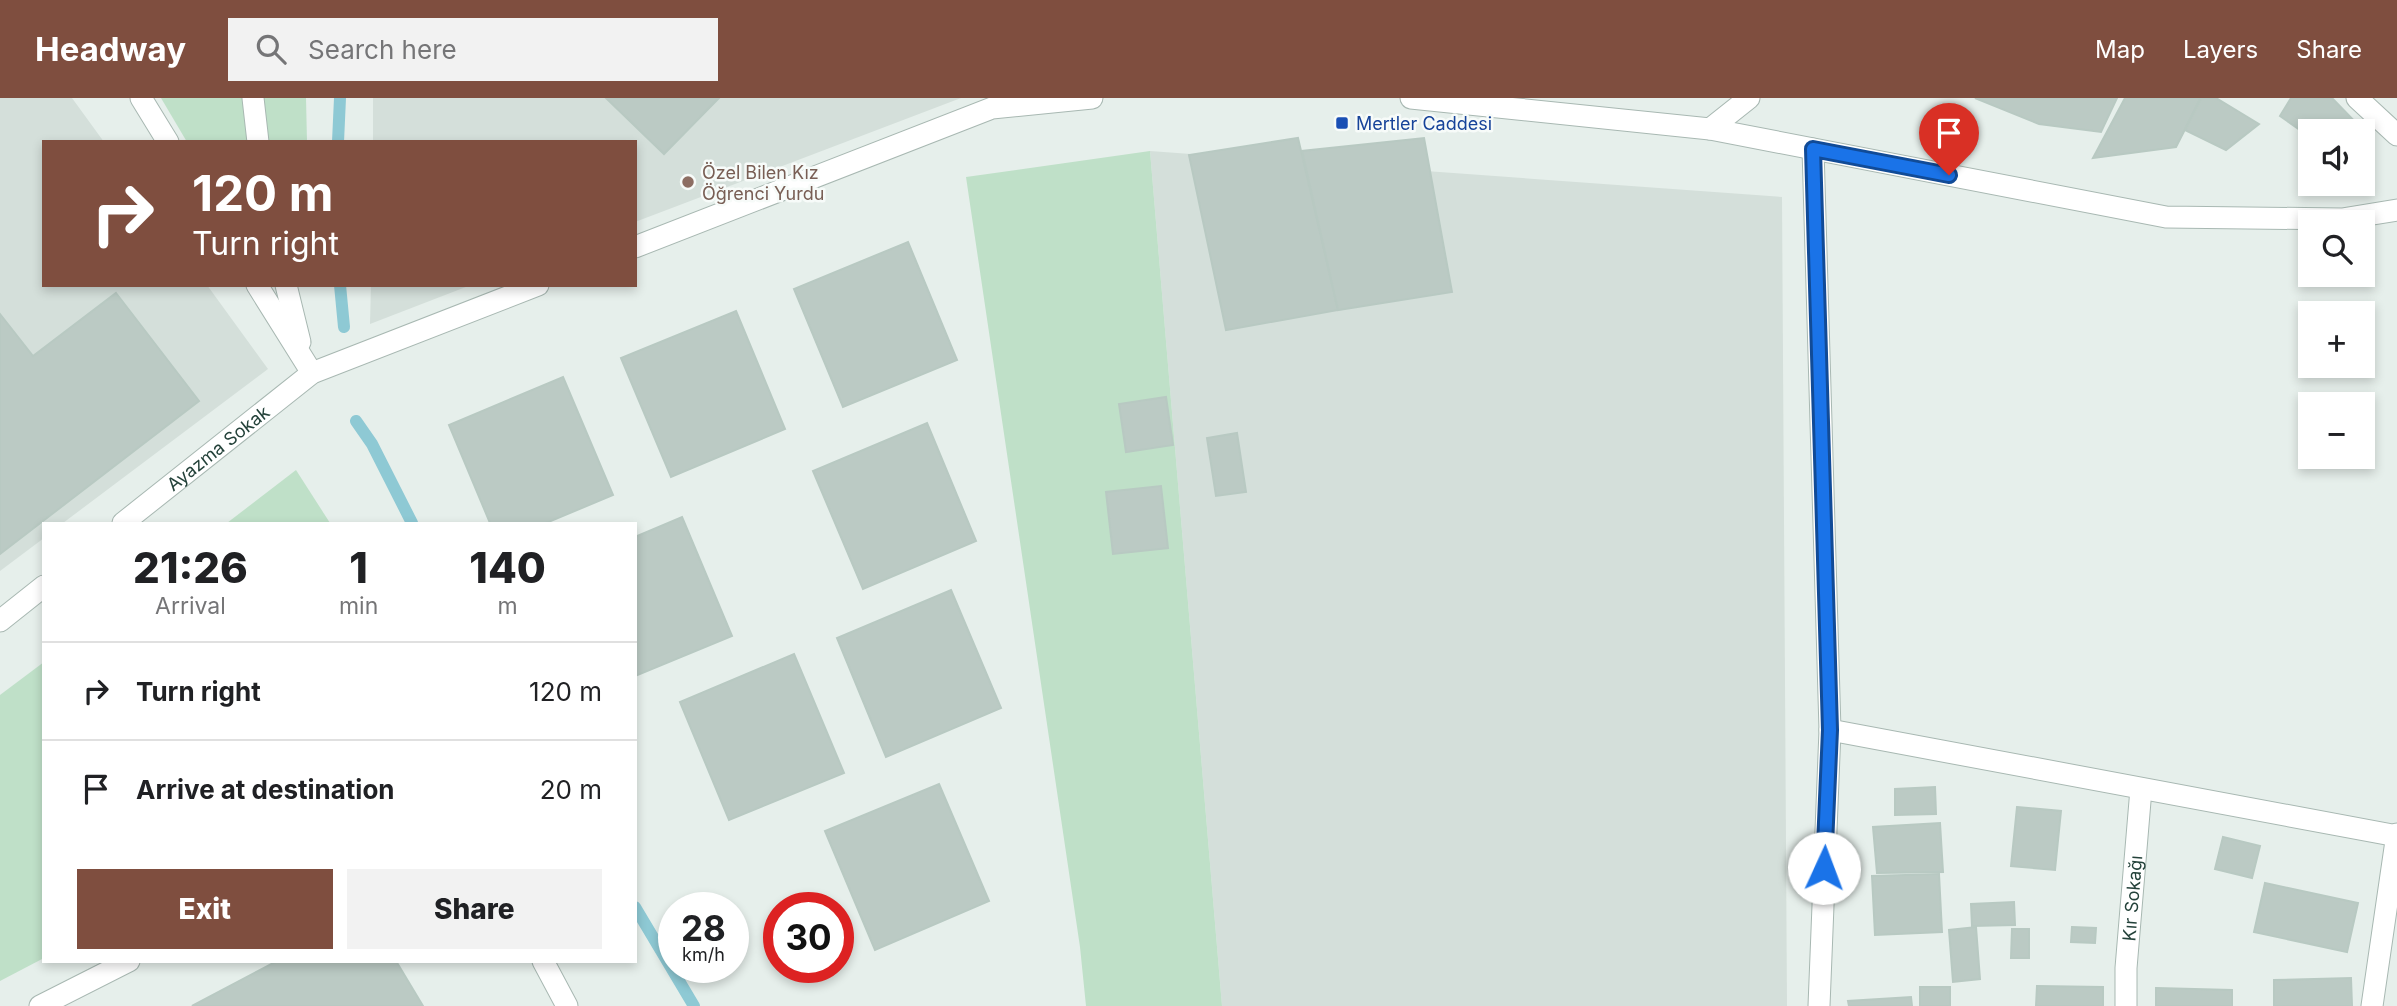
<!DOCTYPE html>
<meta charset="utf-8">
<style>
:root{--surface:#fff;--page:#f2f2f2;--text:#202124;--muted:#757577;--line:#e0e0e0;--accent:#7f4e3f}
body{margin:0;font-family:Inter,sans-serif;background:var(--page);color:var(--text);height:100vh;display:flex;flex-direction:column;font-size:26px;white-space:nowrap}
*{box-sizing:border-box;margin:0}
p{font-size:23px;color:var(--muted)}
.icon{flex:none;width:38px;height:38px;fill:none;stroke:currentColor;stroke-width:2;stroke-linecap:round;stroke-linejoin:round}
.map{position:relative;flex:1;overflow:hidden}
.drawer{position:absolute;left:42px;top:424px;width:595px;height:441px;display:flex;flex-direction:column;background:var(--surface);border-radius:0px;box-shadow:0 4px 10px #0003}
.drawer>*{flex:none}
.hud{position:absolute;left:42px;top:42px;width:595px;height:147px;border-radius:0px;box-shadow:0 4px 10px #0003;background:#7f4e3f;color:#fff;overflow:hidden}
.fabs{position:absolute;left:2298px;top:21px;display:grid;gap:14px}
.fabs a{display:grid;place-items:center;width:77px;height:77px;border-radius:0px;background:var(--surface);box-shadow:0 4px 10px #0003;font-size:35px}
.speed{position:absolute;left:658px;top:794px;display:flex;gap:14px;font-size:35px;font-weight:700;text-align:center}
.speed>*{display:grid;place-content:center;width:91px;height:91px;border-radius:50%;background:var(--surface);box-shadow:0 4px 10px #0003;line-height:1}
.speed small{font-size:18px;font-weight:400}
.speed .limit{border:10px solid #d22;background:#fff;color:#111}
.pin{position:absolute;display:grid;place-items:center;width:60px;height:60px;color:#fff;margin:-72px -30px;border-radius:50% 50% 50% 0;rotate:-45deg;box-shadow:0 0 7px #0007}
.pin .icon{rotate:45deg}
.me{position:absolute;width:77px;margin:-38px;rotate:2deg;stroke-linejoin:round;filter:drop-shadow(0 0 5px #0008)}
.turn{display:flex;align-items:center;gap:24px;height:147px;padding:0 35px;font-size:32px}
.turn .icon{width:91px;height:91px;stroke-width:2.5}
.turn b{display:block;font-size:49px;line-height:60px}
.eta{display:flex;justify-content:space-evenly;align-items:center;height:119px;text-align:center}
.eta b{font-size:42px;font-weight:800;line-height:49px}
.cta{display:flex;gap:14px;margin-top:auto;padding:14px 35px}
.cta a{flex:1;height:80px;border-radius:0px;background:var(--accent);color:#fff;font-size:28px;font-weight:800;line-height:80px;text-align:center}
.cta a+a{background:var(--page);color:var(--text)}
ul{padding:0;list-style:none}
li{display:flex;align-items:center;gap:21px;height:98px;padding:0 35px;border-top:2px solid var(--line)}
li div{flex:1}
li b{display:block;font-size:26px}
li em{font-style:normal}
header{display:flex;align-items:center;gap:42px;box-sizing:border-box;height:98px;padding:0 35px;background:var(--accent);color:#fff}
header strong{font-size:33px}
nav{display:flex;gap:38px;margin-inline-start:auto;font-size:24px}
.search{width:490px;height:63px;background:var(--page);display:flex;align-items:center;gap:18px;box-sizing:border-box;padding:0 24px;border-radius:0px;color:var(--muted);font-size:26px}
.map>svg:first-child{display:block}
.built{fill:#d4dfda}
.green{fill:#bfe0c8}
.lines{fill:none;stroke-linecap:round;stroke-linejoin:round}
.stream{stroke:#8ec9d4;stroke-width:12}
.building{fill:#bbcac4;stroke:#b8c9c2;stroke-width:2}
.minor-casing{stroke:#a8b8b2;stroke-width:23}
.minor{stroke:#fff;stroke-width:21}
.route-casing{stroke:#114b97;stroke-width:18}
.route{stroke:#1a73e8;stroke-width:12}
.transit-dot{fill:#1a4fb4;stroke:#f7fbf9;stroke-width:2.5}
.education-dot{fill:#8d6e63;stroke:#f7fbf9;stroke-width:2.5}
.labels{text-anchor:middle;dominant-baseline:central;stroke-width:5;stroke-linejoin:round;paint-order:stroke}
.transit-label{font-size:18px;fill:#164399;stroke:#f7fbf9;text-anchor:start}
.education-label{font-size:18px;fill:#785e54;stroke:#f7fbf9;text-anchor:start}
.street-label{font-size:18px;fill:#24423a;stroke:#f7fbf9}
</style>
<header>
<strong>Headway</strong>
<div class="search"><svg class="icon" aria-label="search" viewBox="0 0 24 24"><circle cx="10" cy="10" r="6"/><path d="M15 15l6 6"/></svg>Search here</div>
<nav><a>Map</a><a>Layers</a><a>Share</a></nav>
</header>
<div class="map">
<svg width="2397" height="908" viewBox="0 0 2397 908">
<rect width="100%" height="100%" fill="#e6efeb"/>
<!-- built -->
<g class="built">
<path d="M0 0H72L104 44H44V187H207L268 271 63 425H44V440L0 473Z"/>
<path d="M373 0H961L635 124V44H373Z"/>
<path d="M1150 53 1782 99 1787 908H1222Z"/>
<path d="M371 187H471L370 226Z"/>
</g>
<!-- green -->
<g class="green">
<path d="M161 0H306L307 44H187Z"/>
<path d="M1150 53 1222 908H1086L1080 849 966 79Z"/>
<path d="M296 372 330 425H227Z"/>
<path d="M44 564V860L0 883V597Z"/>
</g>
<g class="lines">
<!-- stream -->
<g class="stream">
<path d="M338 44 340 0"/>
<path d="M340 187 344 229"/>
<path d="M356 323 372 346 412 425"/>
<path d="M635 809 694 908"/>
</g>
</g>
<!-- building -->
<g class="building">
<path d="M606 0H719L664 56Z"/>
<path d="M1975 0H2117L2101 34 2039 26Z"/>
<path d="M2125 0H2201L2176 49 2093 60Z"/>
<path d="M2201 0H2216L2259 26 2226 52 2185 32Z"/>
<path d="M2291 0H2332L2362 31 2361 33H2310V39L2280 18Z"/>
<path d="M1298 40 1338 212 1226 232 1189 57Z"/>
<path d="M1424 40 1452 194 1338 212 1302 53Z"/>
<path d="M908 144 957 262 843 309 794 191Z"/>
<path d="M116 195 199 303 0 456V216L33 258Z"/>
<path d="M736 213 785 331 671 379 621 260Z"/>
<path d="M563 279 613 397 546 425H490L449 327Z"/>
<path d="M1166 299 1173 347 1126 354 1119 306Z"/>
<path d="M927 325 976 443 863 491 813 373Z"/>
<path d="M1237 335 1246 394 1216 398 1207 340Z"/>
<path d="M1161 388 1168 450 1113 456 1106 394Z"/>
<path d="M682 419 732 538 635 578V439Z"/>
<path d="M951 492 1001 610 886 659 837 540Z"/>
<path d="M794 556 844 675 729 722 680 604Z"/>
<path d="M939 686 989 803 875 852 825 733Z"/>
<path d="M1935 689 1936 716 1895 717V691Z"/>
<path d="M2017 709 2061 713 2055 772 2011 768Z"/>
<path d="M1940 725 1943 774 1877 775 1873 729Z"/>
<path d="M2223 739 2260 748 2252 780 2215 771Z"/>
<path d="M1939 776 1942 834 1875 837 1872 778Z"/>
<path d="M2265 785 2358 805 2347 854 2254 834Z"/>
<path d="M2014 804 2015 827 1972 828 1971 806Z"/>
<path d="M1976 829 1980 881 1953 884 1949 832Z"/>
<path d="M2072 829 2096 830 2095 845 2071 844Z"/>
<path d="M2012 831H2029V860H2011Z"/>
<path d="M277 863H396L423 908H192Z"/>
<path d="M2351 880 2352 908H2274V882Z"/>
<path d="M2037 888 2103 889V908H2036Z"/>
<rect x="1920" y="889" width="30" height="19"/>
<path d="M2156 890 2232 892V908H2156Z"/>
<path d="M1911 899 1912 908H1849L1848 903Z"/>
</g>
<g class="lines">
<defs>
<g id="minor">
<path d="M141 0 168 44"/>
<path d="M253 0 258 44"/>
<path d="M1411 0 1710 31 2166 119 2342 121 2397 112"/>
<path d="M2357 0 2397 37"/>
<path d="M1710 31 1749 0"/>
<path d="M1813 51 1830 632 1819 908"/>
<path d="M635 149 992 10 1092 0"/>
<path d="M257 187 312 275"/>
<path d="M286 187 300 244"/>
<path id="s1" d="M123 425 312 275 538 187"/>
<path d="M0 523 44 488"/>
<path d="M1830 632 2397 738"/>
<path d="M543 863 567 908"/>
<path d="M40 908 129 863"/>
<path id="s2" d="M2126 908V870L2141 691"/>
<path d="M2372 908 2397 736"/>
</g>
</defs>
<!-- minor casing -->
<use href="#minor" class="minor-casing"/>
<!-- minor -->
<use href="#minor" class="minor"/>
</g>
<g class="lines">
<defs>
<path id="route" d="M1824 770 1830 632 1813 51 1949 77"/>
</defs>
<!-- route casing -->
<use href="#route" class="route-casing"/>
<!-- route -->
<use href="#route" class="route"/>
</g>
<!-- markers -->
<rect class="transit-dot" x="1335" y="18" width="14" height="14" rx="3.5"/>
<circle class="education-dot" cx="688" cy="84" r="7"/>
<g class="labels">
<!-- transit labels -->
<g class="transit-label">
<text x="1356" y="25">Mertler Caddesi</text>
</g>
<!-- education labels -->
<g class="education-label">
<text x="702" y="74">Özel Bilen Kız<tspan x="702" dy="21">Öğrenci Yurdu</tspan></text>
</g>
<!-- street labels -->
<g class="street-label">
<text stroke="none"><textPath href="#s1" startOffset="121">Ayazma Sokak</textPath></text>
<text stroke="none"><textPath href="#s2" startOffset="108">Kır Sokağı</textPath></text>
</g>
</g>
</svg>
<div class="fabs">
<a><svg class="icon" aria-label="sound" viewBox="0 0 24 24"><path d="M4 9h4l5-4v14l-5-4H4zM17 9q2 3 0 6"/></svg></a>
<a><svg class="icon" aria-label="search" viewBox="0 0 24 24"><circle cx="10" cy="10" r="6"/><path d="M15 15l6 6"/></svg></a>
<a>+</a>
<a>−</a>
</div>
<div class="speed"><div>28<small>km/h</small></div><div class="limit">30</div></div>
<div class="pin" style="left:1949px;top:77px;background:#d93025"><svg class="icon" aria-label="arrive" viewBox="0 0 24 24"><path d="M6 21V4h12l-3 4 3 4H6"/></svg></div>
<svg class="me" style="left:1824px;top:770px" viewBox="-20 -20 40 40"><circle r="19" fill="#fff"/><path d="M0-13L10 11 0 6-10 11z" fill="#1a73e8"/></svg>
<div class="hud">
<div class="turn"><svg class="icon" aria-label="right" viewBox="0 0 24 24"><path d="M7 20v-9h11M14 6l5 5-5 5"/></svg><div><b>120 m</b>Turn right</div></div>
</div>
<section class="drawer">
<div class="eta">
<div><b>21:26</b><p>Arrival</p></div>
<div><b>1</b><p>min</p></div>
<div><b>140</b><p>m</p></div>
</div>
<ul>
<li><svg class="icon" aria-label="right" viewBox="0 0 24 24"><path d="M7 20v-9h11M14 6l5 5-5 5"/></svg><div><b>Turn right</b></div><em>120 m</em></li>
<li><svg class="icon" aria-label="arrive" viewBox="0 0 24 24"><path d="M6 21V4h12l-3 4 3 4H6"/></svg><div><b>Arrive at destination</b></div><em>20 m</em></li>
</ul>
<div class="cta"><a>Exit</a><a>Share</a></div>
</section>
</div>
